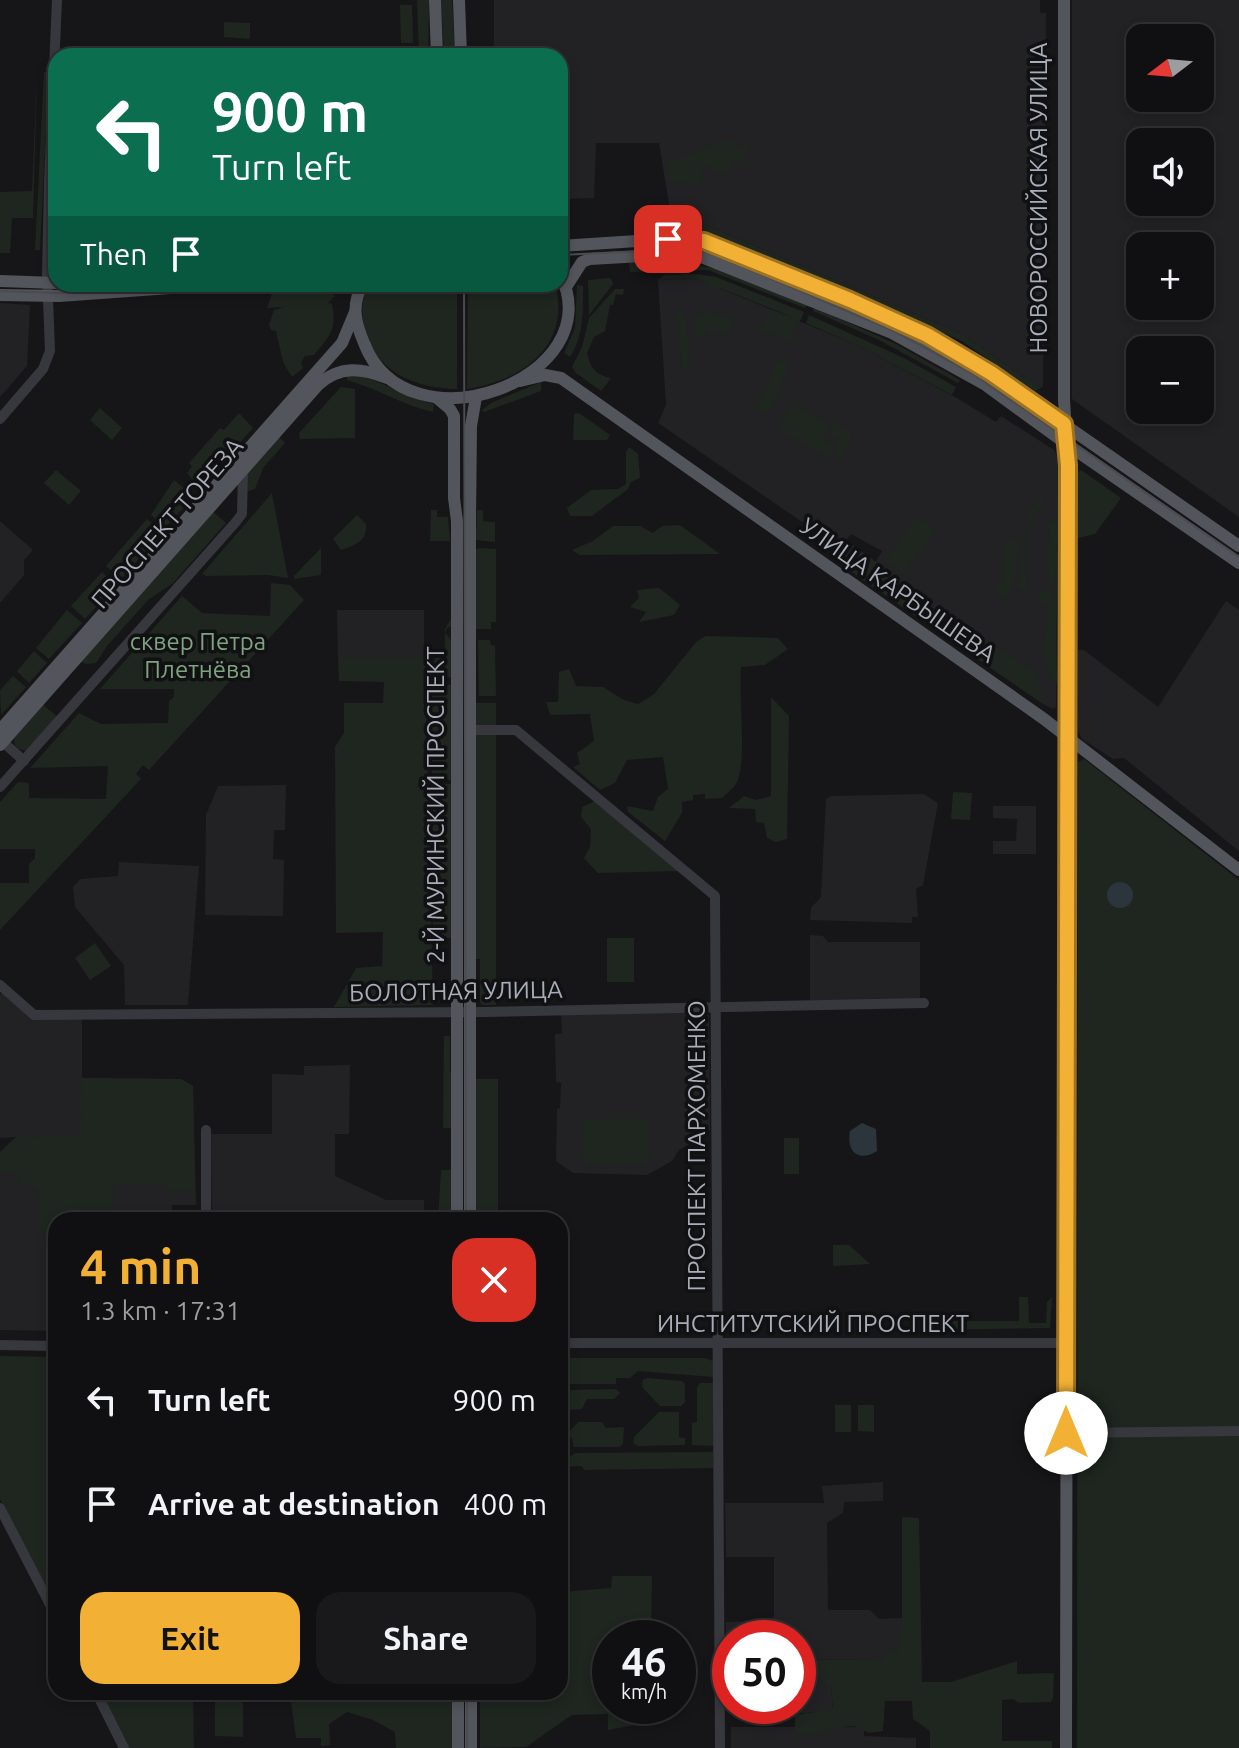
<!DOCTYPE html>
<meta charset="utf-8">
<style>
:root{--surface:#101012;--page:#19191b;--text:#f1f3f6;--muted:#9c9d9f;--line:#303032;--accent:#f2b134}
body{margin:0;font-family:Ubuntu,sans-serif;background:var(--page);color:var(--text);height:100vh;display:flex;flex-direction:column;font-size:30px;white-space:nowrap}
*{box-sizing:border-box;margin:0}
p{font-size:26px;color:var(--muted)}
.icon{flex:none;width:44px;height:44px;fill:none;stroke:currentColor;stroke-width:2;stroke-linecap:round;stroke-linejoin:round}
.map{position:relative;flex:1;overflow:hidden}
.details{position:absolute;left:48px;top:1212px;width:520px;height:488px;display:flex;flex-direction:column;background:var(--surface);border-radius:24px;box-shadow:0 4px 12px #0003,0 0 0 2px var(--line)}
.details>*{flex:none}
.banner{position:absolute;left:48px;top:48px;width:520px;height:244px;border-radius:24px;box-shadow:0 4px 12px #0003,0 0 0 2px var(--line);background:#0b6e4f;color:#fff;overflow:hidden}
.needle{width:52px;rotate:254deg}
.controls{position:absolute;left:1126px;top:24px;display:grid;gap:16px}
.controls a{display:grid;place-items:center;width:88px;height:88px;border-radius:16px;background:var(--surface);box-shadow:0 4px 12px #0003,0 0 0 2px var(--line);font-size:40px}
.speed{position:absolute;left:592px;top:1620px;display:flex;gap:16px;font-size:40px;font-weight:700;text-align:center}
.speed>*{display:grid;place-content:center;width:104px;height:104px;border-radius:50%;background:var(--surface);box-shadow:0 4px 12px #0003,0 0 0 2px var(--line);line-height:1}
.speed small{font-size:20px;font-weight:400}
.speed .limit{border:12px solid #d22;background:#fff;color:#111}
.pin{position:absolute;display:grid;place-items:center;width:68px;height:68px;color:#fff;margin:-34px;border-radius:16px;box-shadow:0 4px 12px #0006}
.me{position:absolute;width:88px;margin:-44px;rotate:0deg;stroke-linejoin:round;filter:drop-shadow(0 0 6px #0008)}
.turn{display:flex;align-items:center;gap:28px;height:168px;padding:0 32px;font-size:36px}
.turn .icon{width:104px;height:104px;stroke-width:2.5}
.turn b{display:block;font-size:56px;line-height:68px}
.then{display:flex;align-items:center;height:76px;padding:0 32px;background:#0003;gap:16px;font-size:30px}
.round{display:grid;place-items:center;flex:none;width:84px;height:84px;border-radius:24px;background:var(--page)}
.overview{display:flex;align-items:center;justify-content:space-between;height:136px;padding:0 32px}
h1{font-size:48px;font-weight:700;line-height:60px;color:var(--accent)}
.action{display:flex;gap:16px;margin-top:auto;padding:16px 32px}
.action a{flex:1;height:92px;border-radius:24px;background:var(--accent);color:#111;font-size:32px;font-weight:700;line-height:92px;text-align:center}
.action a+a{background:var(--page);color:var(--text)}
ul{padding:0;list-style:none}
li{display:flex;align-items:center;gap:24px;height:104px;padding:0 32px}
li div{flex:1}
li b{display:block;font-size:30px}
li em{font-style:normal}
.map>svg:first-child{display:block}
.built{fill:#222225;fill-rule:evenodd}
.green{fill:#1e261f}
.water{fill:#2c353c}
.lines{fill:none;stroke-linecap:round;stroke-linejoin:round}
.minor{stroke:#37383d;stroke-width:10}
.major{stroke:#53555c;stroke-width:12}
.tram{stroke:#4a4c52;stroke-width:2}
.route-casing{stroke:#9d7322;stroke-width:20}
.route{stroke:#f2b134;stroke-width:14}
.labels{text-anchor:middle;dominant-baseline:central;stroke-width:7;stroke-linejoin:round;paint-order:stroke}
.street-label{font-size:24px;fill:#a8adb8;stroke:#111113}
.park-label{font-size:24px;fill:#7fa381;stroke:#111113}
</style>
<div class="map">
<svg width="1239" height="1748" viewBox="0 0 1239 1748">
<rect width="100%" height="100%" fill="#161618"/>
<!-- built -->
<g class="built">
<path d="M494 0H1040V13H1046L1043 386 1041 388 960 333 687 217 671 216 659 143H596L594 198 560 199V56H494Z"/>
<path d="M1072 0H1239V517L1072 399ZM1140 38H1200V98H1140ZM1140 142H1200V202H1140ZM1140 246H1200V306H1140ZM1140 350H1200V410H1140Z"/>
<path d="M695 278 857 345 957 398 996 422 1001 416 1054 450 1058 458 1056 707 1053 709 1043 704 898 604 910 586 876 561 882 551 851 534 840 548 658 423 666 405 658 280Z"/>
<path d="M0 303 30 305 27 366 0 397Z"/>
<path d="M0 521 33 550 24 560V575L0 603Z"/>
<path d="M1226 601 1239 610V851L1124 758 1113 759 1082 739 1078 731V650H1084L1158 707Z"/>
<path d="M337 610H424V658H338Z"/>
<path d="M286 785 285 830H274L273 859 284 860 283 916 205 915 206 815 218 786Z"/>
<path d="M924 794 938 803 923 885 916 889 918 917H912V923L810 920 811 908 821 897 826 799 831 796Z"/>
<path d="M993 806H1036V854H993V841H1016L1017 819 993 818Z"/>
<path d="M119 862 199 866 188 1005H125L124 965 75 907 73 887 80 879 118 876Z"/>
<path d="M810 935 823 936 828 942H920V1000H810Z"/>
<path d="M5 993 33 1017 82 1018V1078L181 1079 193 1086 196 1205H172L171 1220H56V1331L0 1330V1152L16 1137 0 1138V994Z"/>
<path d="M705 1010 709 1016 710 1130H700V1138L679 1150 672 1161 647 1175 573 1173 556 1161 557 1109 560 1108 561 1083 556 1082 555 1034H562L561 1013Z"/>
<path d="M350 1065 349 1134H335V1176L386 1200H424V1220H212L211 1134H272V1074L304 1075V1066Z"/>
<path d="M883 1482V1501L844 1502 843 1513 827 1523 828 1610H870L879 1619 921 1617 898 1651 885 1659 798 1660V1638H730V1647H726V1622L766 1621 774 1617V1557H726L725 1503H824L822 1486Z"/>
<path d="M798 1673H822L831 1685 833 1710 784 1715 779 1706H798Z"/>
<path d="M731 1727H864V1736L916 1738V1748H731Z"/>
</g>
<!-- green -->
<g class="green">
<path d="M417 0H429L428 56H419Z"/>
<path d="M441 0H452L455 56H444Z"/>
<path d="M400 5H412L413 43H401Z"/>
<path d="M224 22 250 23V39L224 37Z"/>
<path d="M37 71 33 218H12L10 253H0V192L32 191Z"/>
<path d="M44 72H49L40 250H35Z"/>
<path d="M721 141H734L737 147 752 144 743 156 748 164 734 161 730 169 717 173 711 168 702 166V182L696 185 669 181 666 161H679C686 155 711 146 721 141Z"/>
<path d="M671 216 687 217 960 333 1041 388 1035 391 960 340 693 228 683 227Z"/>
<path d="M677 261 717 269 807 305 805 308 708 270 630 272 629 263Z"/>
<path d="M697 274 716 277 804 312 797 328 794 327 791 334 795 336 792 342 747 324 748 322 762 328 770 309 797 319 720 288 718 291 711 288V285L695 278 658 280 664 275Z"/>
<path d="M611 278 613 284 589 315 588 280Z"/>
<path d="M371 284H453L457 293V389C415 389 372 370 364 325 361 309 361 297 371 284Z"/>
<path d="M468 284H555C572 345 522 381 467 389Z"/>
<path d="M577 285 583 286C583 311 584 335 570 357L564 353 575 328Z"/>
<path d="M323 288 332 291 335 296 328 303 332 304C337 331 330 335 314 355L305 356 301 363 303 368 292 377 283 362 276 331 271 330 269 325 274 310 284 307 267 308 272 293Z"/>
<path d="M615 289H624L623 295 616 294 613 305H610L605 331 594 337 587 353C590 368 596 375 611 378L601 391 576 373 572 367 582 347 589 318Z"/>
<path d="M677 305 686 321 690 366 682 369Z"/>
<path d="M814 307 898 345 960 380 958 383 879 340 813 311Z"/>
<path d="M706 311 735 320 729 335 711 329 706 332 703 340C696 334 694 329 694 320Z"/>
<path d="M809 315 904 358 956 387 952 395 857 345 806 323Z"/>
<path d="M778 360 790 364 772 408 762 413 755 412Z"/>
<path d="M355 375C383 380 404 398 434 404L433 412C402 405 377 388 347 380V376Z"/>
<path d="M541 382V391L484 412 482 410 491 403Z"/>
<path d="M341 387 355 389V438L300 439 299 433Z"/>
<path d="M790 403 827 421 829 433 822 436 826 441 831 443V460L779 429Z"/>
<path d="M100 408 122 428 112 440 90 420Z"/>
<path d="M239 413 253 428 199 489 187 473 192 466 189 463 220 428 224 430Z"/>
<path d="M579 413 610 435 607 440H573L574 414Z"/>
<path d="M830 422 850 432 851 438 839 458 835 456 834 444 838 442 837 438 833 439Z"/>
<path d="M278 436 285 443 263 468 255 489 245 492 247 472Z"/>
<path d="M629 447 638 454 640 478 631 482 628 489 592 516H570L567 508 591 490 618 489 626 484V452Z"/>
<path d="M56 470 81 491 69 505 44 483Z"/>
<path d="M1081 470 1121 498 1095 534 1078 538V472Z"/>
<path d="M174 480 194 496 165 528 151 515Z"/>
<path d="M1045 490C1044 506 1037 505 1033 518 1026 539 1023 567 1028 589H1018L1030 510Z"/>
<path d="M272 493 288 578 268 575 207 576 202 574Z"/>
<path d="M431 510H437V517H448L450 541H430Z"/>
<path d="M477 510H483V521L495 522V542L476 540Z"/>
<path d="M212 511 226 523 173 583 148 600 107 646 96 663 86 664 80 661Z"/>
<path d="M357 515 366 524C368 541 355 545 341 550L333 539Z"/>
<path d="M916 516 936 529 913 562 909 560 911 563 904 573 887 560Z"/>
<path d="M147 519 162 532 121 579 106 566Z"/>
<path d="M1050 522H1057L1055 587 1046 585 1050 582 1047 562 1050 530 1047 525Z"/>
<path d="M680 525 720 554 579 555 572 550 593 541 613 526H640L653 533 662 526Z"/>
<path d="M1012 536 1020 540 1013 588 1006 598 995 589 1002 581 1003 551Z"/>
<path d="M852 545 911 586 903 597 940 624 949 613 1038 675 1043 704 840 564Z"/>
<path d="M321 548V575L294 579V576Z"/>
<path d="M479 548 496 549V622H491V629H475V550Z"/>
<path d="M102 572 116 585 85 619 71 606Z"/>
<path d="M271 583 290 585 304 600 149 770 143 765 136 774 141 779 0 930V883H29V864L35 858V849H0V802L18 782 29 783V798L106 799 108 766 30 768 79 713 101 724 168 723 169 701 174 697V689H100L182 596 202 613 270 616Z"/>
<path d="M659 588 680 605 674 615 639 622 646 612 630 607 639 598 637 590Z"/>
<path d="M1041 591 1055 593 1057 683C1035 666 1049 628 1047 604L1037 598Z"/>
<path d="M67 610 82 623 49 659 36 648Z"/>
<path d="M452 617V626L447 628 445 633 452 641 453 678 431 674V666L436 658H445V629Z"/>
<path d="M706 636 778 638 788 649 765 665 741 667C738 696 748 763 736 784 733 789 726 794 722 798L705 799V794L693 795V800L682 802V813L665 841 628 812 627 806 653 811 658 797 668 789 663 757 627 760 615 783 600 790 573 767 580 764 577 753 594 741 590 714 550 715 546 702H558L559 672 569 669 576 686 603 687 624 700 638 704 654 694 697 641Z"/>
<path d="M478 640H490L491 645 495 646 496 696H479Z"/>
<path d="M34 651 47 663 29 683 17 671Z"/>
<path d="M338 658H425L433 1005 334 1007 356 968 382 966 383 932 336 933 335 747 344 733V703H383L384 682 339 681Z"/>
<path d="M13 676 26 687 1 715 0 690Z"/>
<path d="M431 679 453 686V780H432Z"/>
<path d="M771 697 789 716 787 839 776 842 767 838 764 823 756 822 755 809 729 808 744 796 756 800 771 796Z"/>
<rect x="476" y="703" width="20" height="23"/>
<path d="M42 704 58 717 27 751C16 749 14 747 14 736Z"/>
<path d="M476 733H496V1005H482L480 1002V959H476Z"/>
<path d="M1084 759 1239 880V1748H1077L1078 762Z"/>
<path d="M432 784H453V938H433Z"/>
<path d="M953 792 972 793 970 820 951 819Z"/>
<path d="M595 801 681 871 598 873 584 858 590 847 591 829 581 817 582 807Z"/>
<rect x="607" y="938" width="27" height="44"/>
<path d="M95 943 111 966 90 980 75 958Z"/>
<path d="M444 1036H450V1072L453 1073V1128H443Z"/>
<path d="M81 1078 181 1079 193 1086 195 1190 167 1191 166 1185H114L113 1220H56V1232H40L38 1189 33 1185H19L16 1173H0V1152L17 1137 80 1136Z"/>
<rect x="476" y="1079" width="22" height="141"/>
<path d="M649 1118 650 1163 583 1164 582 1119Z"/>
<rect x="784" y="1138" width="15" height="36"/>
<path d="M441 1170H454V1220H438Z"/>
<path d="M833 1245H849L870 1264 833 1266Z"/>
<path d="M1019 1297H1028L1029 1323H1046L1047 1302 1052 1297 1050 1328 932 1330V1321H1019Z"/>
<path d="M0 1356 56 1357V1606L0 1499Z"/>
<path d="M560 1358H705L713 1361V1377L638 1371 630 1378H616V1384H570L560 1393Z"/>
<path d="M647 1378 682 1381 685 1384V1402L681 1406H660L642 1387 643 1380Z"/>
<path d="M700 1383H713V1446L692 1445V1423L697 1422V1387Z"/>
<path d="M616 1389 620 1393 614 1399H587L582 1409 567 1410 560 1406V1400L571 1390Z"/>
<rect x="835" y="1405" width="16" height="27"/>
<path d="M858 1405H874V1432L858 1431Z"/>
<path d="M659 1412H679V1437L685 1438V1445L638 1446 633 1443 634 1437Z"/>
<path d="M578 1422H602L606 1428 624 1427 623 1444 619 1447H574L571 1437 567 1434Z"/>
<path d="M560 1452 561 1458H568L575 1453 713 1452V1468L584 1470 582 1466 560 1467Z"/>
<path d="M902 1517 919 1518 922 1682H951L1017 1661V1674L1054 1673 1053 1698 1051 1702 1019 1703 1013 1699 1002 1700V1741H1052V1748H930V1731L913 1719 912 1701H885L883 1731 869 1733 854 1726 832 1728 820 1734H795V1715L833 1709 831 1685 823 1684 822 1673H798V1660L884 1659 885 1652 898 1651 902 1634Z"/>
<path d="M612 1576H652L651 1638H610V1706H651V1722L608 1730V1714L572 1715 526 1747 480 1748V1692H560V1592L611 1588Z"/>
<path d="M116 1692H193L194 1748H129L103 1696 116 1695Z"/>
<path d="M215 1692H455V1748H396L395 1732 373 1720 347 1712 329 1724 330 1745 321 1746V1738H296L290 1693 243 1692V1737L215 1736Z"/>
</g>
<!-- water -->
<g class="water">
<circle cx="1120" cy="895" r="13"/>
<path d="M862 1123 876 1129 877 1151C858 1163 846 1151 850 1131Z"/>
</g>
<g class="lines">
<!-- minor -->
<g class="minor">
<path d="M0 419 43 369 50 351 47 274 49 183 57 0"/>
<path d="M470 730H516L715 896 720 1748"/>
<path d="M3 742 24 761"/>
<path d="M0 787 235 523 242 514 243 471"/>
<path d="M0 985 34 1015 484 1012 924 1003"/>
<path d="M206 1220V1130"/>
<path d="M560 1343H1066"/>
<path d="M0 1345 56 1346"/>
<path d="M1066 1433 1239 1431"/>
<path d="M0 1508 56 1616"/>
<path d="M96 1692 124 1748"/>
</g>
<!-- major -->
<g class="major">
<path d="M435 0 437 56"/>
<path d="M459 0 461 56"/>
<path d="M1064 0V400L1068 465 1066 1748"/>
<path d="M560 246 683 238C726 244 765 265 805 282 862 306 918 330 973 361L1239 546"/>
<path d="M0 281 56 283"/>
<path d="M363 284C351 304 355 322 364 343 407 455 613 378 560 274"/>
<path d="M566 287 582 262 590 259 677 254 701 257 892 333 984 384 1065 443 1239 563"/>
<path d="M0 295 59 296 226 284"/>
<path d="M520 381 545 375 561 378 1044 719 1239 870"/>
<path d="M437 398 450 409 454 416V498L457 521V1220"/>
<path d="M0 730 342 343 355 312"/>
<path d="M0 745 318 385C340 365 362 368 387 378"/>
<path d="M470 1220V520L471 426 476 397"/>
<path d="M458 1692V1748"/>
<path d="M471 1692V1748"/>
</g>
<!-- tram -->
<g class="tram">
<path d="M560 255 684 249 703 250 894 331 973 374 1239 557"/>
<path d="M464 284 466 1220"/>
<path d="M0 291 59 293 177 284"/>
<path d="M467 1692V1748"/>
</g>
</g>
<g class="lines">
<defs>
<path id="route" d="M668 239 704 241 850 300 927 335 991 373 1064 424 1068 465 1066 1433"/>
</defs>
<!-- route casing -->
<use href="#route" class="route-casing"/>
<!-- route -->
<use href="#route" class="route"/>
</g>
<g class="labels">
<!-- street labels -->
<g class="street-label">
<text transform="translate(1038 198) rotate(-90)">НОВОРОССИЙСКАЯ УЛИЦА</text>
<text transform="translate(167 523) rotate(-49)">ПРОСПЕКТ ТОРЕЗА</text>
<text transform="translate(898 590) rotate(35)">УЛИЦА КАРБЫШЕВА</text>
<text transform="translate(435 805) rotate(-90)">2-Й МУРИНСКИЙ ПРОСПЕКТ</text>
<text transform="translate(456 991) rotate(-1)">БОЛОТНАЯ УЛИЦА</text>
<text transform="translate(696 1146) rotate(-90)">ПРОСПЕКТ ПАРХОМЕНКО</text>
<text x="813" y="1323">ИНСТИТУТСКИЙ ПРОСПЕКТ</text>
</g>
<!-- park labels -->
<g class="park-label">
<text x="198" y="641">сквер Петра<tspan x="198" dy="28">Плетнёва</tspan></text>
</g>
</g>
</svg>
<div class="controls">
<a><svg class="needle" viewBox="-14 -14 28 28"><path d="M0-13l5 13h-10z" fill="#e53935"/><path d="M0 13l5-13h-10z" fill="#9c9d9f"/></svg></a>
<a><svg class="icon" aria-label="sound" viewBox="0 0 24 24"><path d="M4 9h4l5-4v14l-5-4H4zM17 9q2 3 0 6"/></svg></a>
<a>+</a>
<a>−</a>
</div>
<div class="speed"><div>46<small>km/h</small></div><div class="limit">50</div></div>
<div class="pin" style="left:668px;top:239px;background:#d93025"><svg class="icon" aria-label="arrive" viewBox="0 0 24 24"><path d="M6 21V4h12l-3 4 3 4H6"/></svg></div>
<svg class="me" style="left:1066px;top:1433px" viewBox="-20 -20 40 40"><circle r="19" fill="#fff"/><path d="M0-13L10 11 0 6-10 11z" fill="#f2b134"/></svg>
<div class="banner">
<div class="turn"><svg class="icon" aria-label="left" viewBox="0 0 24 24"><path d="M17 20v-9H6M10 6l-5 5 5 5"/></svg><div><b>900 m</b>Turn left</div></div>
<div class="then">Then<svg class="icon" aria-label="arrive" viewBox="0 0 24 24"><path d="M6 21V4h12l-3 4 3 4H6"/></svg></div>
</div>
<section class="details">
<div class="overview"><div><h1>4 min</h1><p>1.3 km · 17:31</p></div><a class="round" style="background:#d93025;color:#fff"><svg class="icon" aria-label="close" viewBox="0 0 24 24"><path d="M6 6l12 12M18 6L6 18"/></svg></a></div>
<ul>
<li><svg class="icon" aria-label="left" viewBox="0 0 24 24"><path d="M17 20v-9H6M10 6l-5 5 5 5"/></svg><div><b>Turn left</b></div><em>900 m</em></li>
<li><svg class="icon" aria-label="arrive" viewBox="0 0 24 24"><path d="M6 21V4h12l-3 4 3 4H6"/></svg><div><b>Arrive at destination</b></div><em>400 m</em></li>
</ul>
<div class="action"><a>Exit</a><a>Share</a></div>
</section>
</div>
